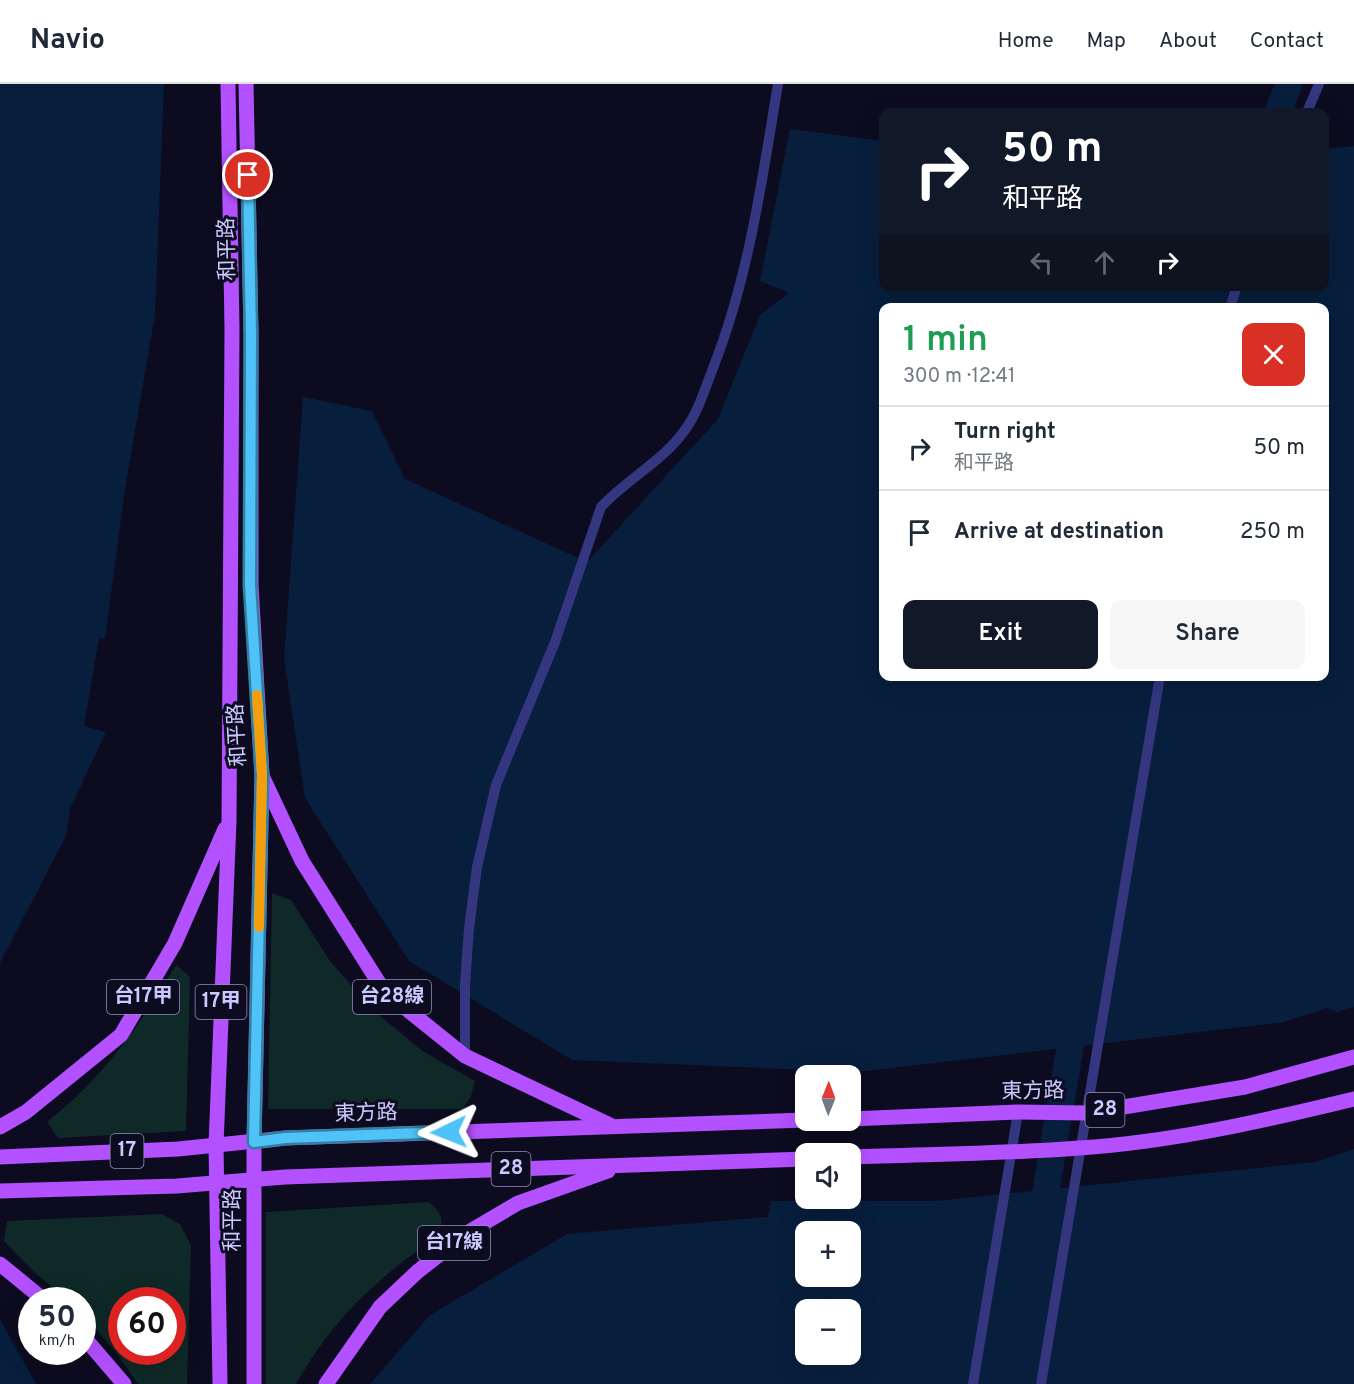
<!DOCTYPE html>
<meta charset="utf-8">
<style>
:root{--surface:#fff;--page:#f6f6f7;--text:#1f2937;--muted:#747a83;--line:#e0e1e3;--accent:#111827}
body{margin:0;font-family:Overpass,"Noto Sans TC",sans-serif;background:var(--page);color:var(--text);height:100vh;display:flex;flex-direction:column;font-size:22px;white-space:nowrap}
*{box-sizing:border-box;margin:0}
p{font-size:20px;color:var(--muted)}
.icon{flex:none;width:33px;height:33px;fill:none;stroke:currentColor;stroke-width:2;stroke-linecap:round;stroke-linejoin:round}
.map{position:relative;flex:1;overflow:hidden}
.side{position:absolute;left:879px;top:219px;width:450px;height:378px;display:flex;flex-direction:column;background:var(--surface);border-radius:12px;box-shadow:0 6px 24px #0002}
.side>*{flex:none}
.hud{position:absolute;left:879px;top:24px;width:450px;height:183px;border-radius:12px;box-shadow:0 6px 24px #0002;background:#111827;color:#fff;overflow:hidden}
.needle{width:39px;rotate:1deg}
.tools{position:absolute;left:795px;top:981px;display:grid;gap:12px}
.tools a{display:grid;place-items:center;width:66px;height:66px;border-radius:12px;background:var(--surface);box-shadow:0 6px 24px #0002;font-size:30px}
.speed{position:absolute;left:18px;top:1203px;display:flex;gap:12px;font-size:30px;font-weight:700;text-align:center}
.speed>*{display:grid;place-content:center;width:78px;height:78px;border-radius:50%;background:var(--surface);box-shadow:0 6px 24px #0002;line-height:1}
.speed small{font-size:15px;font-weight:400}
.speed .limit{border:9px solid #d22;background:#fff;color:#111}
.pin{position:absolute;display:grid;place-items:center;width:51px;height:51px;color:#fff;margin:-26px;border:3px solid #fff;border-radius:50%;box-shadow:0 2px 6px #0007}
.me{position:absolute;width:66px;margin:-33px;rotate:268deg;stroke-linejoin:round;filter:drop-shadow(0 0 4px #0008)}
.turn{display:flex;align-items:center;gap:21px;height:126px;padding:0 24px;font-size:27px}
.turn .icon{width:78px;height:78px;stroke-width:2.5}
.turn b{display:block;font-size:42px;line-height:51px}
.lanes{display:flex;align-items:center;height:57px;padding:0 24px;background:#0003;justify-content:center;gap:30px;direction:ltr}
.lanes .off{opacity:.35}
.round{display:grid;place-items:center;flex:none;width:63px;height:63px;border-radius:12px;background:var(--page)}
.head{display:flex;align-items:center;justify-content:space-between;height:102px;padding:0 24px}
h1{font-size:36px;font-weight:600;line-height:45px;color:#1e9e55}
.action{display:flex;gap:12px;margin-top:auto;padding:12px 24px}
.action a{flex:1;height:69px;border-radius:12px;background:var(--accent);color:#fff;font-size:24px;font-weight:600;line-height:69px;text-align:center}
.action a+a{background:var(--page);color:var(--text)}
ul{padding:0;list-style:none}
li{display:flex;align-items:center;gap:18px;height:84px;padding:0 24px;border-top:2px solid var(--line)}
li div{flex:1}
li b{display:block;font-size:22px}
li em{font-style:normal}
header{display:flex;align-items:center;gap:36px;box-sizing:border-box;height:84px;padding:0 30px;background:var(--surface);border-bottom:2px solid var(--line)}
header strong{font-size:28px}
nav{display:flex;gap:33px;margin-inline-start:auto;font-size:21px}
.map>svg:first-child{display:block}
.green{fill:#0e2927;fill-rule:evenodd}
.water{fill:#071e3d;fill-rule:evenodd}
.lines{fill:none;stroke-linecap:round;stroke-linejoin:round}
.canal{stroke:#071e3d;stroke-width:27}
.lane{stroke:#343680;stroke-width:10}
.primary{stroke:#b350ff;stroke-width:15}
.route-casing{stroke:#337fa1;stroke-width:15}
.route{stroke:#4fc3f7;stroke-width:10}
.slow{stroke:#f59e0b;stroke-width:10}
.labels{text-anchor:middle;dominant-baseline:central;stroke-width:6;stroke-linejoin:round;paint-order:stroke}
.shield{fill:#0d0b1f;stroke:#9390bc;stroke-width:1.5}
.shield-label{font-size:20px;font-weight:bold;fill:#ccc9ff}
.street-label{font-size:21px;fill:#ccc9ff;stroke:#0d0b1f}
</style>
<header>
<strong>Navio</strong>
<nav><a>Home</a><a>Map</a><a>About</a><a>Contact</a></nav>
</header>
<div class="map">
<svg width="1354" height="1300" viewBox="0 0 1354 1300">
<rect width="100%" height="100%" fill="#0d0b1f"/>
<!-- green -->
<g class="green">
<path d="M272 809 291 816 330 877 374 927 424 968 475 997 471 1012 463 1025H268Z"/>
<path d="M176 881 190 893 186 1047 58 1054 47 1038C102 995 141 940 176 881Z"/>
<path d="M429 1118C435 1124 444 1131 441 1141 437 1156 417 1167 405 1176 358 1213 326 1247 296 1300H266V1128Z"/>
<path d="M162 1130 180 1140 191 1161 187 1300H138L116 1268 83 1231 82 1216H68L35 1189 4 1157 7 1137ZM122 1216H172V1268H122Z"/>
</g>
<!-- water -->
<g class="water">
<path d="M0 0H164L155 231 125 405 105 555 99 554 84 642 106 648 70 725 66 752 0 879Z"/>
<path d="M790 45 883 57 884 202H1324L1325 65 1354 62V923L1337 928 1328 924 1284 938 857 988 572 976 409 877 305 714 284 575 303 313 372 327 405 395 587 478 718 335 760 231 789 209 760 197ZM884 224H1324V592H884Z"/>
<path d="M1354 1065V1300H370L430 1231 567 1150 768 1133 771 1117H935L1315 1078ZM806 1148H850V1192H806ZM806 1226H850V1270H806Z"/>
<path d="M0 1235 36 1300H0Z"/>
</g>
<g class="lines">
<!-- canal -->
<g class="canal">
<path d="M1278 28 1289 0"/>
<path d="M1040 1142 1076 928"/>
</g>
<!-- lane -->
<g class="lane">
<path d="M1307 28 1319 0"/>
<path d="M1230 224 1237 202"/>
<path d="M465 972V901L469 844 477 783 496 701 555 558 601 423C627 395 663 377 685 346 698 328 705 305 713 284 749 193 762 96 778 0"/>
<path d="M973 1300 1018 1028"/>
<path d="M1041 1300 1160 592"/>
</g>
<!-- primary -->
<g class="primary">
<path d="M246 0 251 250V501L262 691 254 1058V1300"/>
<path d="M263 694 302 777 384 907 465 972 610 1041"/>
<path d="M850 1035 1018 1028 1087 1029 1245 1003 1354 973"/>
<path d="M0 1043 26 1028 121 951 175 859 225 745"/>
<path d="M0 1073 178 1065 285 1054 806 1036"/>
<path d="M850 1073C927 1070 1003 1070 1079 1064 1172 1058 1263 1037 1354 1015"/>
<path d="M0 1107 177 1102 285 1093 806 1075"/>
<path d="M0 1180 44 1216"/>
<path d="M82 1251 124 1300"/>
<path d="M220 1300 216 1061 229 737 232 245 228 0"/>
<path d="M326 1300 380 1223 417 1188 467 1149 518 1119 608 1087"/>
</g>
</g>
<g class="lines">
<defs>
<path id="route" d="M248 91 251 250 250 501 262 691 254 1058 285 1054 449 1048"/>
</defs>
<!-- route casing -->
<use href="#route" class="route-casing"/>
<!-- route -->
<use href="#route" class="route"/>
<!-- slow -->
<path class="slow" d="M257 611 262 691 259 843"/>
</g>
<g class="labels">
<!-- shield labels -->
<g class="shield">
<rect x="107" y="896" width="72" height="34" rx="4.5"/>
<rect x="353" y="896" width="78" height="34" rx="4.5"/>
<rect x="195.5" y="901" width="51" height="34" rx="4.5"/>
<rect x="1085.5" y="1009" width="39" height="34" rx="4.5"/>
<rect x="110.5" y="1050" width="33" height="34" rx="4.5"/>
<rect x="491.5" y="1068" width="39" height="34" rx="4.5"/>
<rect x="418" y="1142" width="72" height="34" rx="4.5"/>
</g>
<g class="shield-label">
<text x="143" y="913">台17甲</text>
<text x="392" y="913">台28線</text>
<text x="221" y="918">17甲</text>
<text x="1105" y="1026">28</text>
<text x="127" y="1067">17</text>
<text x="511" y="1085">28</text>
<text x="454" y="1159">台17線</text>
</g>
<!-- street labels -->
<g class="street-label">
<text transform="translate(228 165) rotate(-91)">和平路</text>
<text transform="translate(238 651) rotate(-93)">和平路</text>
<text transform="translate(1033 1008) rotate(-1)">東方路</text>
<text transform="translate(366 1030) rotate(-2)">東方路</text>
<text transform="translate(233 1136) rotate(-90)">和平路</text>
</g>
</g>
</svg>
<div class="tools">
<a><svg class="needle" viewBox="-14 -14 28 28"><path d="M0-13l5 13h-10z" fill="#e53935"/><path d="M0 13l5-13h-10z" fill="#747a83"/></svg></a>
<a><svg class="icon" aria-label="sound" viewBox="0 0 24 24"><path d="M4 9h4l5-4v14l-5-4H4zM17 9q2 3 0 6"/></svg></a>
<a>+</a>
<a>−</a>
</div>
<div class="speed"><div>50<small>km/h</small></div><div class="limit">60</div></div>
<div class="pin" style="left:248px;top:91px;background:#d93025"><svg class="icon" aria-label="arrive" viewBox="0 0 24 24"><path d="M6 21V4h12l-3 4 3 4H6"/></svg></div>
<svg class="me" style="left:449px;top:1048px" viewBox="-20 -20 40 40"><path d="M0-17L14 15 0 8-14 15z" fill="#4fc3f7" stroke="#fff" stroke-width="4"/></svg>
<div class="hud">
<div class="turn"><svg class="icon" aria-label="right" viewBox="0 0 24 24"><path d="M7 20v-9h11M14 6l5 5-5 5"/></svg><div><b>50 m</b>和平路</div></div>
<div class="lanes"><svg class="icon off" aria-label="left" viewBox="0 0 24 24"><path d="M17 20v-9H6M10 6l-5 5 5 5"/></svg><svg class="icon off" aria-label="ahead" viewBox="0 0 24 24"><path d="M12 20V5M6 11l6-6 6 6"/></svg><svg class="icon" aria-label="right" viewBox="0 0 24 24"><path d="M7 20v-9h11M14 6l5 5-5 5"/></svg></div>
</div>
<section class="side">
<div class="head"><div><h1>1 min</h1><p>300 m · 12:41</p></div><a class="round" style="background:#d93025;color:#fff"><svg class="icon" aria-label="close" viewBox="0 0 24 24"><path d="M6 6l12 12M18 6L6 18"/></svg></a></div>
<ul>
<li><svg class="icon" aria-label="right" viewBox="0 0 24 24"><path d="M7 20v-9h11M14 6l5 5-5 5"/></svg><div><b>Turn right</b><p>和平路</p></div><em>50 m</em></li>
<li><svg class="icon" aria-label="arrive" viewBox="0 0 24 24"><path d="M6 21V4h12l-3 4 3 4H6"/></svg><div><b>Arrive at destination</b></div><em>250 m</em></li>
</ul>
<div class="action"><a>Exit</a><a>Share</a></div>
</section>
</div>
